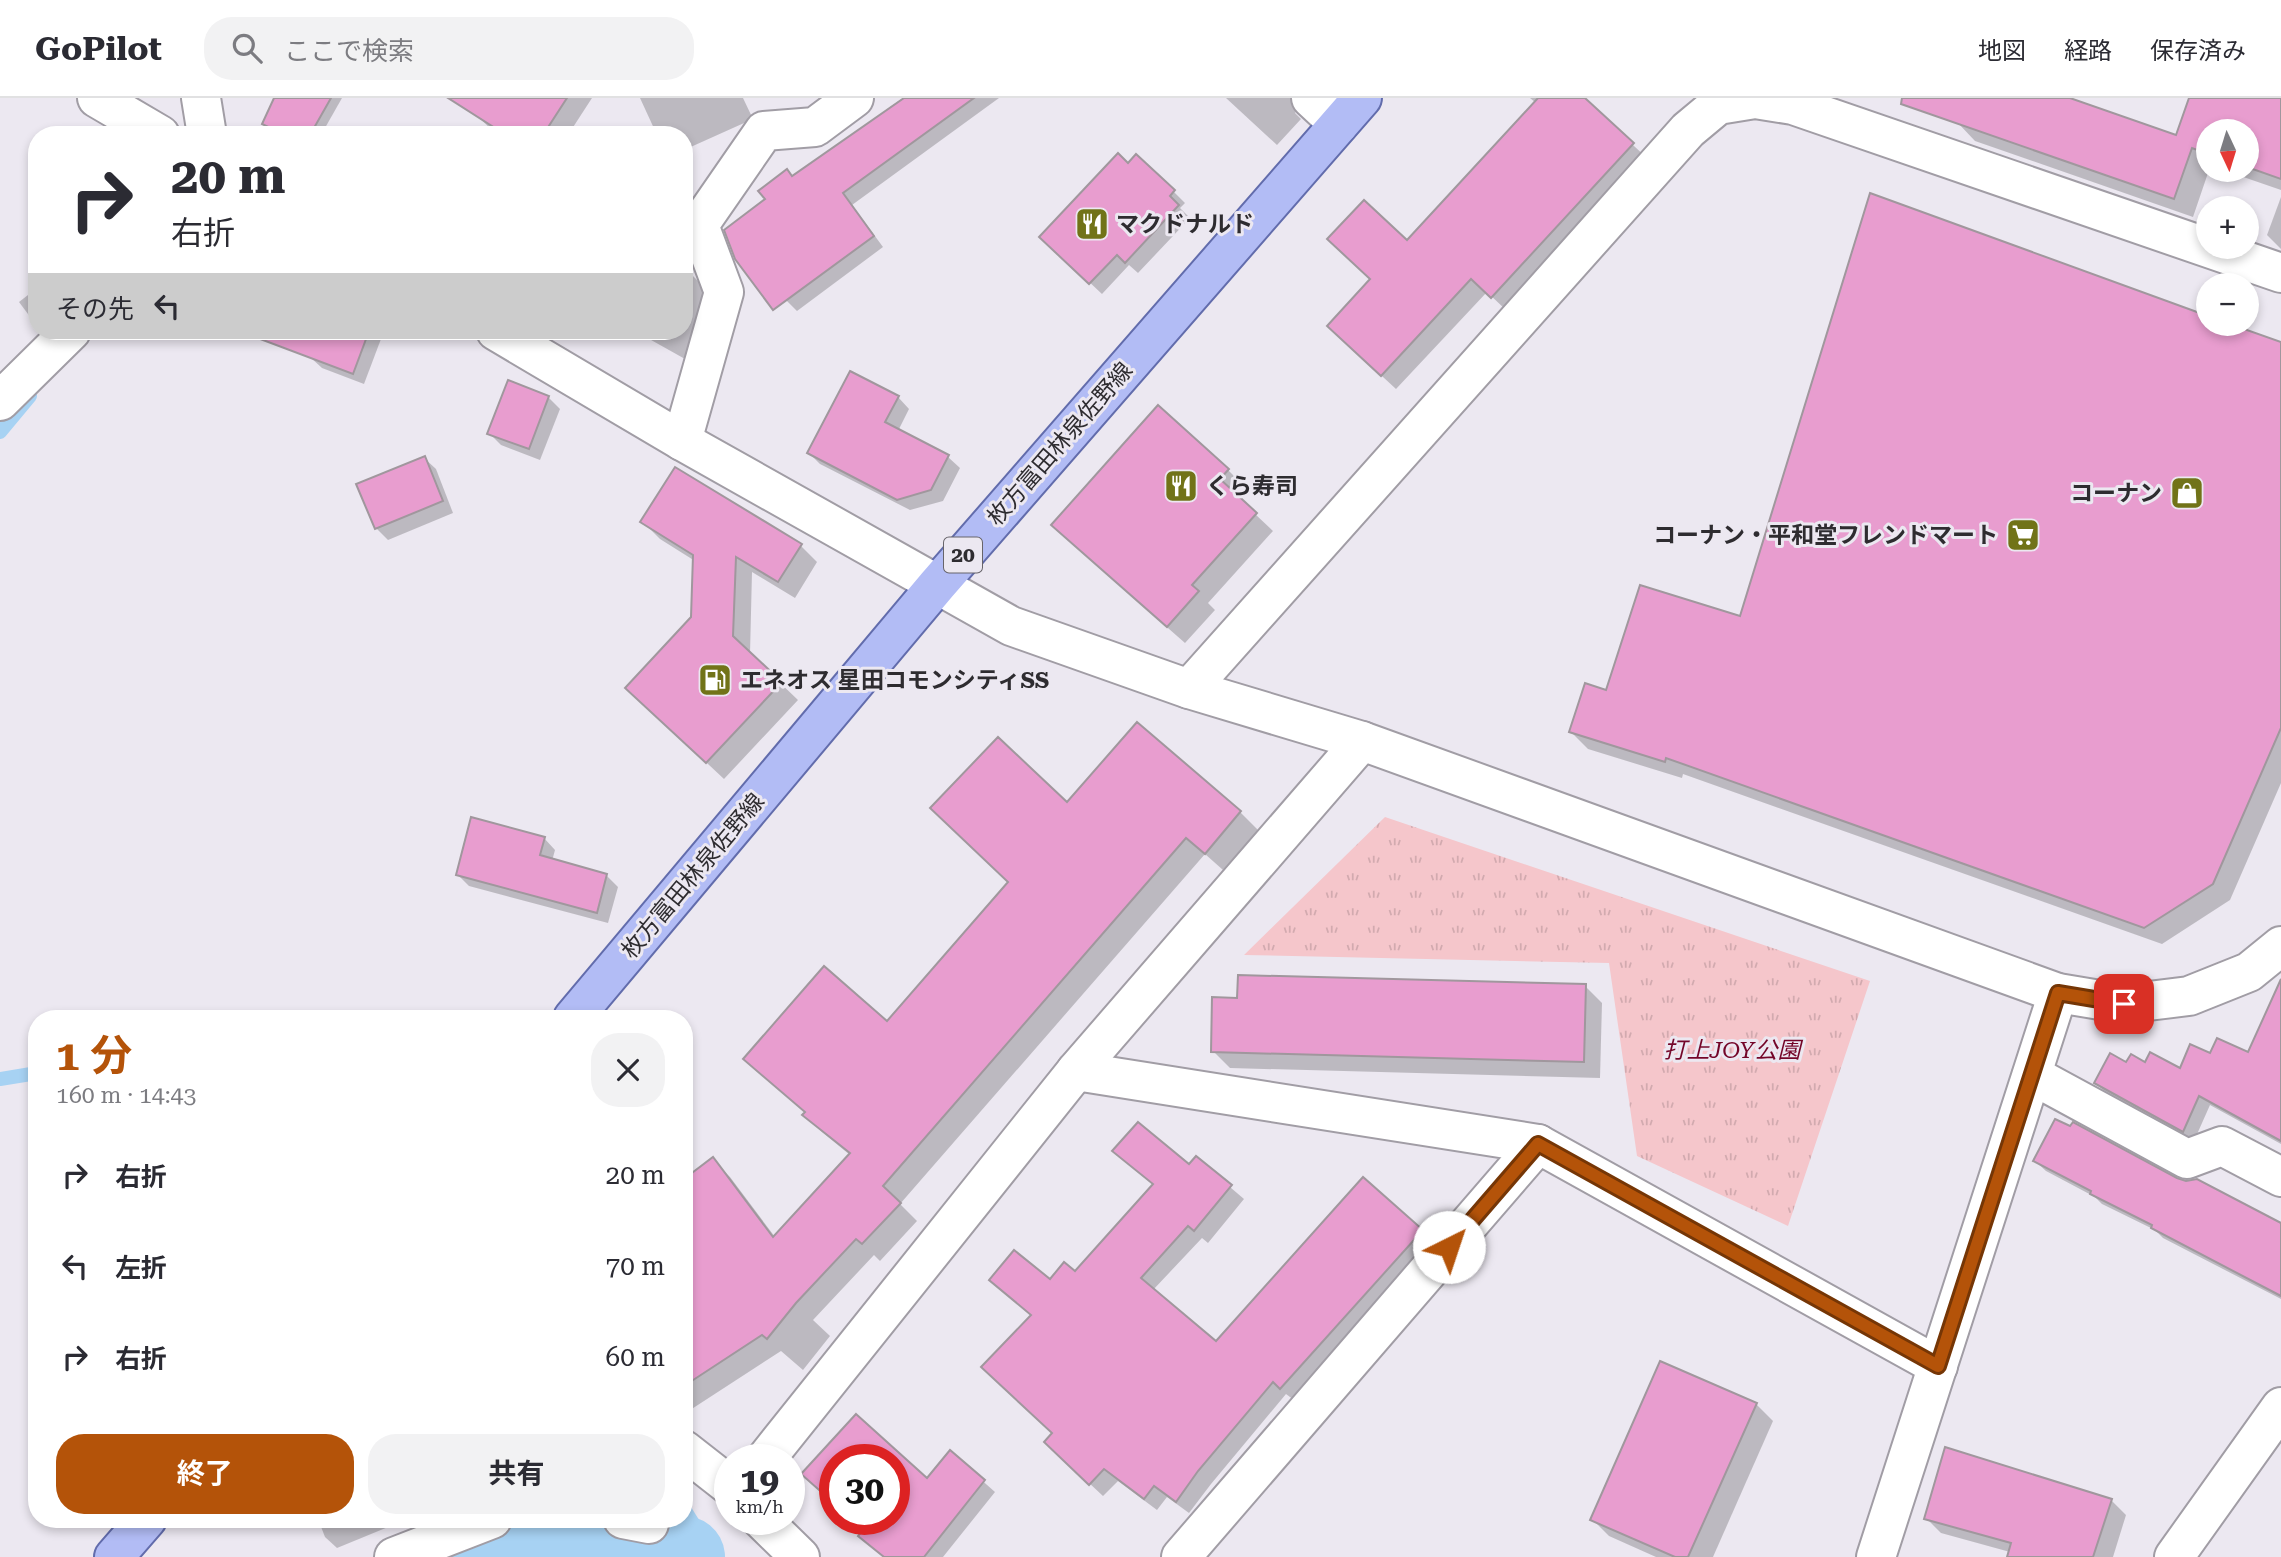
<!DOCTYPE html>
<html lang="ja">
<meta charset="utf-8">
<style>
:root{--surface:#fff;--page:#f2f2f3;--text:#2b2b33;--muted:#7c7c81;--line:#e1e1e2;--accent:#b45309}
body{margin:0;font-family:"Roboto Serif","Noto Sans JP",serif;background:var(--page);color:var(--text);height:100vh;display:flex;flex-direction:column;font-size:26px;white-space:nowrap}
*{box-sizing:border-box;margin:0}
p{font-size:23px;color:var(--muted)}
.icon{flex:none;width:38px;height:38px;fill:none;stroke:currentColor;stroke-width:2;stroke-linecap:round;stroke-linejoin:round}
.map{position:relative;flex:1;overflow:hidden}
.sheet{position:absolute;left:28px;top:912px;width:665px;height:518px;display:flex;flex-direction:column;background:var(--surface);border-radius:28px;box-shadow:0 4px 10px #0003}
.sheet>*{flex:none}
.hud{position:absolute;left:28px;top:28px;width:665px;height:214px;border-radius:28px;box-shadow:0 4px 10px #0003;background:#fff;color:var(--text);overflow:hidden}
.needle{width:46px;rotate:176deg}
.tools{position:absolute;left:2196px;top:21px;display:grid;gap:14px}
.tools a{display:grid;place-items:center;width:63px;height:63px;border-radius:50%;background:var(--surface);box-shadow:0 4px 10px #0003;font-size:35px}
.speed{position:absolute;left:714px;top:1346px;display:flex;gap:14px;font-size:35px;font-weight:700;text-align:center}
.speed>*{display:grid;place-content:center;width:91px;height:91px;border-radius:50%;background:var(--surface);box-shadow:0 4px 10px #0003;line-height:1}
.speed small{font-size:18px;font-weight:400}
.speed .limit{border:10px solid #d22;background:#fff;color:#111}
.pin{position:absolute;display:grid;place-items:center;width:60px;height:60px;color:#fff;margin:-30px;border-radius:14px;box-shadow:0 4px 10px #0006}
.me{position:absolute;width:77px;margin:-38px;rotate:41deg;stroke-linejoin:round;filter:drop-shadow(0 0 5px #0008)}
.turn{display:flex;align-items:center;gap:24px;height:147px;padding:0 28px;font-size:32px}
.turn .icon{width:91px;height:91px;stroke-width:2.5}
.turn b{display:block;font-size:49px;line-height:60px}
.then{display:flex;align-items:center;height:66px;padding:0 28px;background:#0003;gap:14px;font-size:26px}
.round{display:grid;place-items:center;flex:none;width:74px;height:74px;border-radius:28px;background:var(--page)}
.summary{display:flex;align-items:center;justify-content:space-between;height:119px;padding:0 28px}
h1{font-size:42px;font-weight:700;line-height:52px;color:var(--accent)}
.action{display:flex;gap:14px;margin-top:auto;padding:14px 28px}
.action a{flex:1;height:80px;border-radius:28px;background:var(--accent);color:#fff;font-size:28px;font-weight:700;line-height:80px;text-align:center}
.action a+a{background:var(--page);color:var(--text)}
ul{padding:0;list-style:none}
li{display:flex;align-items:center;gap:21px;height:91px;padding:0 28px}
li div{flex:1}
li b{display:block;font-size:26px}
li em{font-style:normal}
header{display:flex;align-items:center;gap:42px;box-sizing:border-box;height:98px;padding:0 35px;background:var(--surface);border-bottom:2px solid var(--line)}
header strong{font-size:33px}
nav{display:flex;gap:38px;margin-inline-start:auto;font-size:24px}
.search{width:490px;height:63px;background:var(--page);display:flex;align-items:center;gap:18px;box-sizing:border-box;padding:0 24px;border-radius:28px;color:var(--muted);font-size:26px}
.map>svg:first-child{display:block}
.grass{fill:url(#grass-tufts)}
.shadow{fill:#0003}
.lines{fill:none;stroke-linecap:round;stroke-linejoin:round}
.stream{stroke:#a7d2f3;stroke-width:14}
.river{stroke:#a7d2f3;stroke-width:82}
.building{fill:#e89dcf;stroke:#a0979d;stroke-width:2}
.minor-casing{stroke:#a19da5;stroke-width:42}
.major-casing{stroke:#626cac;stroke-width:42}
.minor{stroke:#fff;stroke-width:38}
.major{stroke:#b2bcf5;stroke-width:38}
.route-casing{stroke:#753606;stroke-width:18}
.route{stroke:#b45309;stroke-width:12}
.labels{text-anchor:middle;dominant-baseline:central;stroke-width:6;stroke-linejoin:round;paint-order:stroke}
.shield{fill:#ece8f1;stroke:#67646a;stroke-width:2}
.shield-label{font-size:21px;font-weight:bold;fill:#2e2c30}
.poi-label{font-size:23px;font-weight:bold;fill:#2e2c30;stroke:#ece8f1;text-anchor:start}
.street-label{font-size:23px;fill:#2e2c30;stroke:#ece8f1}
.park-label{font-size:23px;font-style:italic;fill:#740629;stroke:#ece8f1}
</style>
<header>
<strong>GoPilot</strong>
<div class="search"><svg class="icon" aria-label="search" viewBox="0 0 24 24"><circle cx="10" cy="10" r="6"/><path d="M15 15l6 6"/></svg>ここで検索</div>
<nav><a>地図</a><a>経路</a><a>保存済み</a></nav>
</header>
<div class="map">
<svg width="2281" height="1459" viewBox="0 0 2281 1459">
<defs>
<pattern id="grass-tufts" width="24" height="20" patternUnits="userSpaceOnUse" patternTransform="scale(1.75)"><rect width="24" height="20" fill="#f5c6cb"/><path d="M3 7l-1-3M5 7V3M7 7l1-3M15 17l-1-3M17 17v-4M19 17l1-3" fill="none" stroke="#d2aaaf"/></pattern>
</defs>
<rect width="100%" height="100%" fill="#ece8f1"/>
<!-- grass -->
<path class="grass" d="M1385 719 1870 883 1788 1128 1637 1058 1609 865 1244 857Z"/>
<!-- shadow -->
<g class="shadow">
<path d="M276 0H342L321 37H279L271 33 264 26Z"/>
<path d="M483 0H592L568 37H491L493 33 473 14Z"/>
<path d="M640 0H743L753 21 684 52V37H657Z"/>
<path d="M903 0H999L852 107 883 149 797 213 786 202 793 79 891 11 890 9Z"/>
<path d="M1226 0H1304L1300 9 1295 15 1301 21 1277 47Z"/>
<path d="M1530 0H1582L1647 60 1507 213 1487 194 1396 291 1344 243 1408 145 1536 5Z"/>
<path d="M1965 0H2069L2177 39 2191 0H2281V92L2223 72H2247V33H2208L2209 72 2193 119 1975 43 1957 24Z"/>
<path d="M1128 67 1173 93 1185 105 1180 110 1190 120 1138 175 1129 167 1102 196 1053 150Z"/>
<path d="M1871 97 2208 220V226H2225L2281 246V685L2230 802 2162 846 1683 676 1682 680 1588 651 1571 634 1607 594 1741 520Z"/>
<path d="M2281 99V151L2267 137Z"/>
<path d="M684 173 693 178 709 194 715 209 685 261 635 233H684Z"/>
<path d="M37 190V228L19 204Z"/>
<path d="M320 233H384L364 286 322 270 310 259Z"/>
<path d="M548 299 560 311 540 362 501 347 489 335Z"/>
<path d="M898 299 909 311 898 333 948 359 960 370 943 403 910 412 820 366 809 355Z"/>
<path d="M424 360 436 371 453 415 388 442 376 430Z"/>
<path d="M1228 372 1245 389 1236 398 1273 433 1208 505 1215 512 1185 545 1070 444Z"/>
<path d="M643 424 800 447 817 464 795 500 752 474 750 556 798 602 724 681 644 606 693 520 695 463 660 441Z"/>
<path d="M1137 626 1240 714 1258 732 1223 772 1205 756 900 1106 917 1123 880 1163 874 1157 813 1222 830 1238 803 1272 781 1253 684 1316V1083L712 1062 730 1079 775 1139 850 1057 822 1034 805 1017 806 1015 746 961 887 926 1010 785 1067 706Z"/>
<path d="M544 740 555 752 552 763 606 777 618 789 608 825 469 788 458 777Z"/>
<path d="M1585 888 1602 905 1600 980 1230 970 1213 953 1239 902Z"/>
<path d="M2281 947V1046L2210 1007 2194 1043 2106 995 2096 985 2127 967 2145 966 2181 972 2211 957 2249 956Z"/>
<path d="M1115 1053 1189 1068 1196 1060 1244 1101 1208 1145 1202 1140 1153 1192 1216 1245 1422 1133 1434 1146 1294 1302 1286 1296 1211 1386 1189 1415 1167 1399 1157 1412 1118 1383 1103 1398 1059 1357 1033 1218 1050 1183 1075 1175 1154 1087Z"/>
<path d="M2035 1063 2176 1082 2281 1126V1201L2163 1140 2155 1132 2102 1106 2095 1099 2046 1073Z"/>
<path d="M1756 1306 1773 1323 1713 1459H1656L1609 1438 1592 1421Z"/>
<path d="M856 1318 928 1383 951 1355 995 1394 943 1459H884L860 1437 864 1432 852 1421H894V1362H835L814 1386Z"/>
<path d="M2111 1402 2126 1417 2113 1459H2008L2010 1454 1941 1435 1926 1420Z"/>
<path d="M318 1421H390L393 1427 337 1450 325 1439Z"/>
</g>
<g class="lines">
<!-- stream -->
<g class="stream">
<path d="M0 334 30 298"/>
<path d="M0 981 37 975"/>
<path d="M684 1411 714 1459"/>
</g>
<!-- river -->
<path class="river" d="M460 1459 489 1446 587 1430 684 1459"/>
</g>
<!-- building -->
<g class="building">
<path d="M274 0H331L310 37H285L262 26Z"/>
<path d="M448 0H567L543 37H506Z"/>
<path d="M904 0H974L843 95 874 138 773 212 735 161 724 132 765 101 758 93 787 71 792 78Z"/>
<path d="M1538 0H1585L1634 45 1491 200 1471 181 1381 278 1327 228 1370 181 1327 141 1364 102 1407 142Z"/>
<path d="M1902 0H2070L2176 37 2189 0H2281V81L2247 69V33H2208V56L2192 50 2174 101 1901 6Z"/>
<path d="M1118 55 1128 65 1136 56 1175 92 1170 98 1179 107 1125 165 1117 157 1089 186 1039 139Z"/>
<path d="M1870 95 2208 218V226H2230L2281 244V630L2213 786 2144 830 1666 660 1665 664 1569 634 1585 585 1606 592 1640 487 1740 518Z"/>
<path d="M248 233H369L353 276 247 236Z"/>
<path d="M850 273 899 298 885 324 949 357 931 392 897 402 807 355Z"/>
<path d="M508 282 549 298 529 351 487 336Z"/>
<path d="M1158 307 1229 371 1220 381 1257 415 1192 487 1199 493 1167 529 1051 427Z"/>
<path d="M425 358 443 403 375 431 356 386Z"/>
<path d="M675 369 802 446 778 484 736 459 733 538 782 584 706 665 625 590 691 519 693 457 640 424Z"/>
<path d="M1137 624 1241 713 1205 756 1186 740 883 1088 901 1105 862 1146 856 1141 796 1205 767 1241 762 1237 684 1288V1081L713 1059 773 1139 850 1055 802 1017 805 1014 743 961 824 868 887 923 1008 784 930 710 998 639 1067 704Z"/>
<path d="M471 719 545 739 540 757 607 776 597 815 456 777Z"/>
<path d="M1238 877 1586 886 1584 964 1211 954 1212 899 1237 900Z"/>
<path d="M2281 881V1043L2199 998 2183 1034 2094 985 2110 955 2126 964 2131 956 2145 964 2150 954 2180 970 2190 946 2210 955 2217 940 2248 954Z"/>
<path d="M2055 1021 2070 1028 2073 1024 2177 1080 2186 1083 2197 1081 2281 1125V1198L2151 1130 2152 1127 2090 1096 2091 1093 2033 1063Z"/>
<path d="M1138 1024 1189 1066 1196 1058 1232 1087 1194 1133 1188 1128 1141 1180 1216 1243 1363 1079 1423 1132 1280 1291 1273 1284 1198 1373 1176 1404 1154 1388 1144 1401 1104 1371 1089 1387 1044 1344 1052 1335 981 1269 1031 1217 989 1182 1014 1152 1050 1181 1064 1164 1075 1173 1153 1086 1112 1053Z"/>
<path d="M1660 1263 1757 1305 1688 1459H1675L1590 1422Z"/>
<path d="M856 1316 927 1380 950 1352 985 1382 924 1459H884L858 1438 863 1432 851 1421H894V1362H835V1406L801 1376Z"/>
<path d="M1945 1349 2112 1401 2093 1459H2007L2011 1445 1924 1421Z"/>
</g>
<g class="lines">
<defs>
<g id="minor">
<path d="M97 0 160 37"/>
<path d="M201 0 207 37"/>
<path d="M1311 0 1339 26"/>
<path d="M496 233 682 343 1011 528 1189 591 1362 643 2058 895 2124 906 2189 898 2249 874 2281 848"/>
<path d="M0 303 71 233"/>
<path d="M682 343 724 194 699 127 764 33 815 29 854 0"/>
<path d="M1189 591 1688 32 1718 7 1755 1 1793 7 2281 175"/>
<path d="M1076 973 1538 1046 1181 1459"/>
<path d="M2032 977 2187 1061 2222 1048 2281 1079"/>
<path d="M1538 1046 1938 1268"/>
<path d="M684 1352 730 1388"/>
<path d="M765 1362 1076 973 1362 643"/>
<path d="M623 1421 649 1426"/>
<path d="M761 1421 800 1459"/>
<path d="M394 1459 492 1421"/>
<path d="M1876 1459 2058 895"/>
<path d="M2174 1459 2281 1309"/>
</g>
<g id="major">
<path d="M573 920 937 487 1362 0"/>
<path d="M114 1459 147 1421"/>
</g>
</defs>
<!-- minor casing -->
<use href="#minor" class="minor-casing"/>
<!-- major casing -->
<use href="#major" class="major-casing"/>
<!-- minor -->
<use href="#minor" class="minor"/>
<!-- major -->
<use href="#major" class="major"/>
</g>
<g class="lines">
<defs>
<path id="route" d="M1449 1149 1538 1046 1938 1268 2058 895 2124 906"/>
</defs>
<!-- route casing -->
<use href="#route" class="route-casing"/>
<!-- route -->
<use href="#route" class="route"/>
</g>
<!-- icons -->
<defs>
<symbol id="restaurant-square" viewBox="-11 -11 22 22"><rect x="-9" y="-9" width="18" height="18" rx="4" fill="#717318" stroke="#ece8f1"/><path d="M-5-6h1v4h1v-4h1v4h1v-4h1v5L-1.5 .5V6h-2V.5L-5-1ZM5-6V6H3V1.5H1.5Q1.5-4 5-6Z" fill="#fff"/></symbol>
<symbol id="shop-square" viewBox="-11 -11 22 22"><rect x="-9" y="-9" width="18" height="18" rx="4" fill="#717318" stroke="#ece8f1"/><path d="M-5-2.5h2.3a2.7 3.5 0 0 1 5.4 0H5L5.5 6h-11ZM-1.5-2.5h3a1.5 2.3 0 0 0-3 0Z" fill="#fff"/></symbol>
<symbol id="supermarket-square" viewBox="-11 -11 22 22"><rect x="-9" y="-9" width="18" height="18" rx="4" fill="#717318" stroke="#ece8f1"/><path d="M-6-5.5h2.5l.6 2H6L4.5 2H-2.5L-4.4-4H-6ZM-1.5 3.2a1.3 1.3 0 1 0 .1 0ZM3 3.2a1.3 1.3 0 1 0 .1 0Z" fill="#fff"/></symbol>
<symbol id="fuel-square" viewBox="-11 -11 22 22"><rect x="-9" y="-9" width="18" height="18" rx="4" fill="#717318" stroke="#ece8f1"/><path d="M-5.5-6h7V0h2V4h1.3V-2.5L3-4.5l.8-.8L6-3V5H2.5V1h-1V6h-7ZM-4.2-4.7v3.2H.2V-4.7Z" fill="#fff"/></symbol>
</defs>
<g fill-rule="evenodd">
<use href="#restaurant-square" x="1073" y="107" width="38" height="38"/>
<use href="#restaurant-square" x="1162" y="369" width="38" height="38"/>
<use href="#shop-square" x="2168" y="376" width="38" height="38"/>
<use href="#supermarket-square" x="2004" y="418" width="38" height="38"/>
<use href="#fuel-square" x="696" y="563" width="38" height="38"/>
</g>
<g class="labels">
<!-- shield labels -->
<rect class="shield" x="944" y="439.5" width="38" height="35" rx="5"/>
<g class="shield-label">
<text x="963" y="457">20</text>
</g>
<!-- poi labels -->
<g class="poi-label">
<text x="1116" y="126">マクドナルド</text>
<text x="1206" y="388">くら寿司</text>
<text x="2162" y="395" text-anchor="end">コーナン</text>
<text x="1998" y="437" text-anchor="end">コーナン・平和堂フレンドマート</text>
<text x="740" y="582">エネオス 星田コモンシティSS</text>
</g>
<!-- street labels -->
<g class="street-label">
<text transform="translate(1060 346) rotate(-49)">枚方富田林泉佐野線</text>
<text transform="translate(693 778) rotate(-50)">枚方富田林泉佐野線</text>
</g>
<!-- park labels -->
<g class="park-label">
<text x="1732" y="952">打上JOY公園</text>
</g>
</g>
</svg>
<div class="tools">
<a><svg class="needle" viewBox="-14 -14 28 28"><path d="M0-13l5 13h-10z" fill="#e53935"/><path d="M0 13l5-13h-10z" fill="#7c7c81"/></svg></a>
<a>+</a>
<a>−</a>
</div>
<div class="speed"><div>19<small>km/h</small></div><div class="limit">30</div></div>
<div class="pin" style="left:2124px;top:906px;background:#d93025"><svg class="icon" aria-label="arrive" viewBox="0 0 24 24"><path d="M6 21V4h12l-3 4 3 4H6"/></svg></div>
<svg class="me" style="left:1449px;top:1149px" viewBox="-20 -20 40 40"><circle r="19" fill="#fff"/><path d="M0-13L10 11 0 6-10 11z" fill="#b45309"/></svg>
<div class="hud">
<div class="turn"><svg class="icon" aria-label="right" viewBox="0 0 24 24"><path d="M7 20v-9h11M14 6l5 5-5 5"/></svg><div><b>20 m</b>右折</div></div>
<div class="then">その先<svg class="icon" aria-label="left" viewBox="0 0 24 24"><path d="M17 20v-9H6M10 6l-5 5 5 5"/></svg></div>
</div>
<section class="sheet">
<div class="summary"><div><h1>1 分</h1><p>160 m · 14:43</p></div><a class="round"><svg class="icon" aria-label="close" viewBox="0 0 24 24"><path d="M6 6l12 12M18 6L6 18"/></svg></a></div>
<ul>
<li><svg class="icon" aria-label="right" viewBox="0 0 24 24"><path d="M7 20v-9h11M14 6l5 5-5 5"/></svg><div><b>右折</b></div><em>20 m</em></li>
<li><svg class="icon" aria-label="left" viewBox="0 0 24 24"><path d="M17 20v-9H6M10 6l-5 5 5 5"/></svg><div><b>左折</b></div><em>70 m</em></li>
<li><svg class="icon" aria-label="right" viewBox="0 0 24 24"><path d="M7 20v-9h11M14 6l5 5-5 5"/></svg><div><b>右折</b></div><em>60 m</em></li>
</ul>
<div class="action"><a>終了</a><a>共有</a></div>
</section>
</div>
